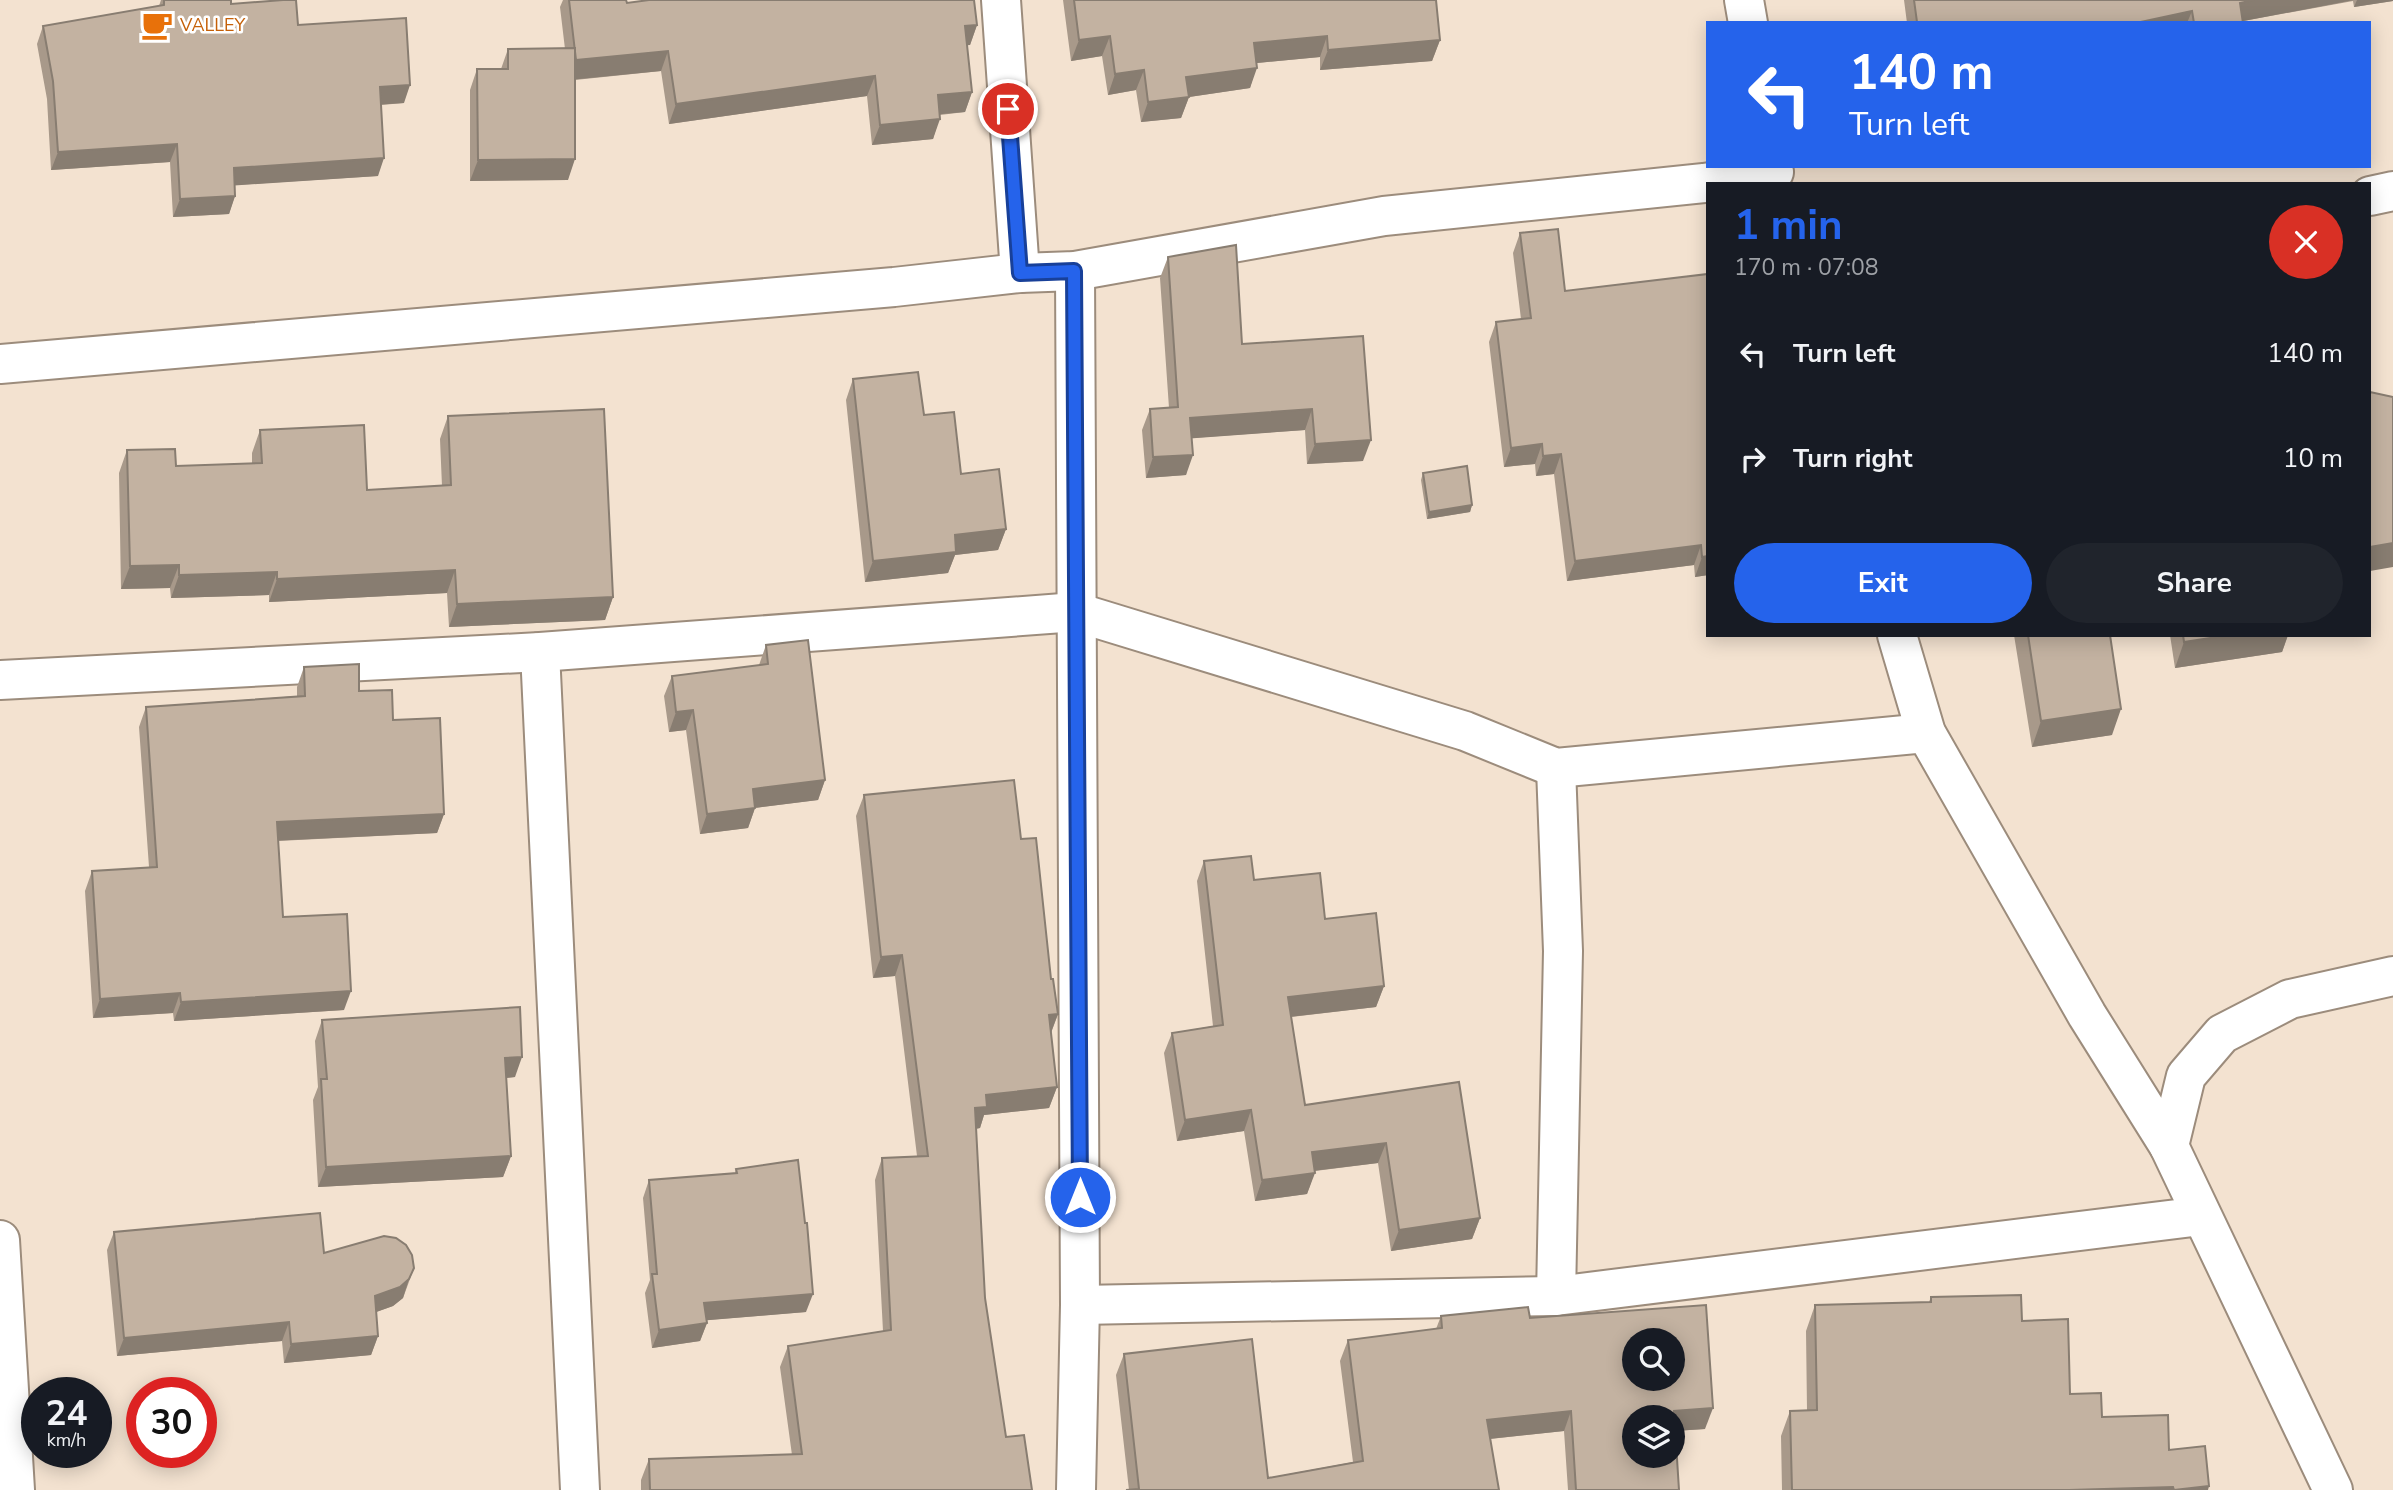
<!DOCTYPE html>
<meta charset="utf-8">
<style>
:root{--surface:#171b24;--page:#20242c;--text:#f1f3f6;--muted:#9ea1a6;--accent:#2563eb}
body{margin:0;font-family:"Nunito Sans",sans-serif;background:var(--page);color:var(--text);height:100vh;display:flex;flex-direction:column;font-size:26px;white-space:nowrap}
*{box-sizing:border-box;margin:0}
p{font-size:23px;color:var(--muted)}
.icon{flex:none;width:38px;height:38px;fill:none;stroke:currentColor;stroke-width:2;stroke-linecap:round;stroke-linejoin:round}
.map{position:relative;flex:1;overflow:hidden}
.sheet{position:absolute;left:1706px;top:182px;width:665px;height:455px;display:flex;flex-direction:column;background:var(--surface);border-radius:0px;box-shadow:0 4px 18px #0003}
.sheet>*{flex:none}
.top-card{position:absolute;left:1706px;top:21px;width:665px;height:147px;border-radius:0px;box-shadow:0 4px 18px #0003;background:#2563eb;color:#fff;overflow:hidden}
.fabs{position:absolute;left:1622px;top:1328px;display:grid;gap:14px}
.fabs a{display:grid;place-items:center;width:63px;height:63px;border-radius:50%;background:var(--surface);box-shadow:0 4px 18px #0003;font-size:35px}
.speed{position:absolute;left:21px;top:1377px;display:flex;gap:14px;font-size:35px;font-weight:700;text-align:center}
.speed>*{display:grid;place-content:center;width:91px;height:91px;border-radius:50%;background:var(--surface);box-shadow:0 4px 18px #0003;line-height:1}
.speed small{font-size:18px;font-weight:400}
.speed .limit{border:10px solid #d22;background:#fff;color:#111}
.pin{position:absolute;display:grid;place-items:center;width:60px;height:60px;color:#fff;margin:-30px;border:4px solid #fff;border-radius:50%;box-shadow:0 2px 7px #0007}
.me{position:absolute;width:77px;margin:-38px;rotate:0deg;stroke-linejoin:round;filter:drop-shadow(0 0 5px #0008)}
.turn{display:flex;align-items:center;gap:24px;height:147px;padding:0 28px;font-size:32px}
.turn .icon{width:91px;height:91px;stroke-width:2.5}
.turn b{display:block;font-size:49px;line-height:60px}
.round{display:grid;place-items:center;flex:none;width:74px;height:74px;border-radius:37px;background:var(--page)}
.summary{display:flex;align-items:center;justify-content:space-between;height:119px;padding:0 28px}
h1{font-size:42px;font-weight:700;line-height:52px;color:var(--accent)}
.action{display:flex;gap:14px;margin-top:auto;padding:14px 28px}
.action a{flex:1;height:80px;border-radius:42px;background:var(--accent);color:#fff;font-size:28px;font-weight:700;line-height:80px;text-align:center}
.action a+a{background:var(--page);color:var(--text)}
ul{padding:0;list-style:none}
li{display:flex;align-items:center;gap:21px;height:105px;padding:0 28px}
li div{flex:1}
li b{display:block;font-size:26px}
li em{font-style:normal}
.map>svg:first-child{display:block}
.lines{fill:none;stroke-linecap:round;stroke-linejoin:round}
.minor-casing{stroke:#9c8c7c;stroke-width:42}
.tertiary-casing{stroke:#9c8c7c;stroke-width:42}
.minor{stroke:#fff;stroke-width:38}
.tertiary{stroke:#fff;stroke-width:38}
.wall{fill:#a8998a}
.shaded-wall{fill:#887d71}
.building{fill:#c3b2a1;stroke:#887d71;stroke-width:2;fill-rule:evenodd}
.route-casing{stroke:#184099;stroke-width:18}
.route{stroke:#2563eb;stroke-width:12}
.labels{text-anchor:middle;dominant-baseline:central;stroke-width:5;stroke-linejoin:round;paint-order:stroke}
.food-label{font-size:18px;fill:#c56008;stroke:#fff;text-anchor:start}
</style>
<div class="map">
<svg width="2393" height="1490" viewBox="0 0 2393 1490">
<rect width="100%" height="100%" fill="#f3e2d0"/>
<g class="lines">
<defs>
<g id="minor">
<path d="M1001 0 1020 273"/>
<path d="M1744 0 1748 23"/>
<path d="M2370 196 2393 191"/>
<path d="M1075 271 1080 1305 1076 1490"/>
<path d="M0 364 894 287 1020 273 1075 271 1384 216 1704 183 1774 172"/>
<path d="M1897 635 1926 733 2087 1015 2169 1146 2333 1490"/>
<path d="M540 652 580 1490"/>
<path d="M0 680 540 652 1076 612 1465 731 1556 768 1926 733"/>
<path d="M2169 1146 2186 1076 2222 1034 2290 999 2393 976"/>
<path d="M1556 1296 1563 951 1556 768"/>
<path d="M1080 1305 1556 1296 2201 1216"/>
</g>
<path id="tertiary" d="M0 1240 15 1490"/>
</defs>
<!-- minor casing -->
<use href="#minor" class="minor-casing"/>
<!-- tertiary casing -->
<use href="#tertiary" class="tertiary-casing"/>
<!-- minor -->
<use href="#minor" class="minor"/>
<!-- tertiary -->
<use href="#tertiary" class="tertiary"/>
</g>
<!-- wall -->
<g class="wall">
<path d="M161 0H231V4L298 25 404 103 381 105 378 176 235 185V196L229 214 173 217 170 162 51 170 47 99 37 44 43 26 159 6Z"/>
<path d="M563 0H626L627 3 977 25 970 45H967L972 92 965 112 940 115 933 139 872 145 867 96 669 124 661 71 575 80 568 180 470 181V90L477 69H501L508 49H565L560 7Z"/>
<path d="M1063 0H1436L1440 40 1432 61 1320 70V57L1257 63 1250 88 1189 97 1181 118 1141 122 1136 90 1108 95 1102 56 1071 61Z"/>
<path d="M1904 0H2393V1L2354 7 2353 1 2243 21V23H1907Z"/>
<path d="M1520 233 1565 291 1708 274V575L1695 577 1694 565 1567 581 1554 474 1536 476 1535 464 1504 467 1489 342 1496 322 1521 319 1513 253Z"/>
<path d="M1168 257 1242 344 1363 336V461L1307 464 1305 430 1192 438 1186 475 1146 478 1142 430 1150 409 1169 408 1160 278Z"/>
<path d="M853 379 924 415 961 474 1006 529 998 550 955 555 948 573 865 582 846 400Z"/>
<path d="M448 416 613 597 605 620 449 627 447 593 269 602V595L171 598 170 588 121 589 119 473 127 450 176 466 252 463V453L260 430 367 490 442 486 440 439Z"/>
<path d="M1423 473 1472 505 1470 512 1427 519 1421 480Z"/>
<path d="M2014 635H2124L2111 637 2112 735 2032 747Z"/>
<path d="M2170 635H2288L2282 652 2175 668Z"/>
<path d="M766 645 825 780 818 800 755 808 748 828 700 834 686 730 669 732 664 696 672 676 759 665Z"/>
<path d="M304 667 359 691 393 720 444 814 437 833 278 841 283 917 344 1010 174 1021 173 1013 93 1018 85 891 92 871 149 867 139 727 146 707 297 696V687Z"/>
<path d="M864 795 1021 839 1058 1014 1051 1033 1057 1087 1049 1108 984 1115 980 1128 976 1129 985 1298 1006 1437 1032 1490H641V1480L649 1459 792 1455 780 1367 788 1346 883 1331 875 1180 882 1158 917 1156 895 976 873 978 856 816Z"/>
<path d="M1204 861 1254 880 1325 919 1384 986 1376 1007 1291 1017 1305 1105 1459 1082 1480 1218 1472 1239 1391 1251 1378 1163 1315 1171 1307 1194 1255 1201 1244 1131 1177 1141 1164 1053 1172 1033 1213 1026 1197 881Z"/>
<path d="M322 1020 515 1077 506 1078 511 1156 503 1177 318 1187 313 1100 318 1087 315 1041Z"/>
<path d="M736 1169 806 1312 707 1320V1323L700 1341 652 1348 645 1293 650 1280 643 1198 649 1180 735 1173Z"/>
<path d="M114 1232 324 1253 414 1268 403 1298 393 1306 376 1312 378 1336 371 1355 284 1363 282 1341 117 1356 107 1250Z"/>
<path d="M1931 1297 2022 1321 2070 1394 2102 1417 2169 1450 2208 1490H1782L1781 1436 1790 1411 1807 1410 1806 1331 1815 1305 1929 1302Z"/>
<path d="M1441 1316 1530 1318 1705 1429 1675 1431 1679 1490H1568L1564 1431 1490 1439 1499 1490H1129L1116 1375 1124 1354 1268 1478 1353 1462 1340 1361 1348 1340 1436 1329Z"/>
</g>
<!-- shaded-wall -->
<g class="shaded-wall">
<path d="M2254 0H2354L2233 23 2240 3Z"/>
<path d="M2357 0H2393V1L2354 7Z"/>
<path d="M2192 11 2187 23H2136Z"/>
<path d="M977 25 970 45 958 46 965 26Z"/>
<path d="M1110 36 1102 56 1071 61 1079 40Z"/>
<path d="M1327 36 1320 57 1247 64 1254 43Z"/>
<path d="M1440 40 1432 61 1320 70 1328 50Z"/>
<path d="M668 51 661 71 569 80 576 60Z"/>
<path d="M1257 68 1250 88 1189 97 1181 118 1141 122 1148 102 1186 77Z"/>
<path d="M1144 70 1136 90 1108 95 1115 74Z"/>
<path d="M875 76 867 96 669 124 676 104Z"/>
<path d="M410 85 404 103 374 105 380 87Z"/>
<path d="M972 92 965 112 931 115 938 95Z"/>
<path d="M940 119 933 139 872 145 880 125Z"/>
<path d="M177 144 170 162 51 170 58 152Z"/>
<path d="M384 158 378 176 227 186 234 168Z"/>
<path d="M575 159 568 180 470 181 478 160Z"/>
<path d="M235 196 229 214 173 217 180 199Z"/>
<path d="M1312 409 1305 430 1183 439 1190 418Z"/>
<path d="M1371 440 1363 461 1307 464 1315 444Z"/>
<path d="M1542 444 1535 464 1504 467 1511 448Z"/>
<path d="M1561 454 1554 474 1536 476 1543 456Z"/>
<path d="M1193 455 1186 475 1146 478 1153 457Z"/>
<path d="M1472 505 1470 512 1427 519 1429 512Z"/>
<path d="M1006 529 998 550 955 555 948 573 865 582 873 561 955 535Z"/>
<path d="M2393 543V567L2370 571V547Z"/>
<path d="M1701 545 1694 565 1567 581 1575 561Z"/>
<path d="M1708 556V575L1695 577 1702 557Z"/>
<path d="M179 565 170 588 121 589 130 566Z"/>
<path d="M455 570 447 593 269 602 277 579Z"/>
<path d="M277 572 269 595 171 598 179 575Z"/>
<path d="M613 597 605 620 449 627 457 604Z"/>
<path d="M2230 635H2288L2282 652 2175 668 2184 642Z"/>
<path d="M2121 709 2112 735 2032 747 2041 721Z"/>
<path d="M693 710 686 730 669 732 676 712Z"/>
<path d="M825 780 818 800 746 809 753 789Z"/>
<path d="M755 808 748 828 700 834 707 814Z"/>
<path d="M444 814 437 833 270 841 277 822Z"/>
<path d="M902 955 895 976 873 978 881 957Z"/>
<path d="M1384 986 1376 1007 1280 1018 1288 997Z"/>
<path d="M351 991 344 1010 174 1021 181 1002Z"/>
<path d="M180 993 173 1013 93 1018 100 999Z"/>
<path d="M1058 1014 1050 1035 1049 1015Z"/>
<path d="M522 1057 515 1077 498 1079 505 1058Z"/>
<path d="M1057 1087 1049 1108 984 1115 980 1128 967 1130 975 1108 986 1095Z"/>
<path d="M1251 1110 1244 1131 1177 1141 1185 1120Z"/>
<path d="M1386 1143 1378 1163 1304 1172 1312 1152Z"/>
<path d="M511 1156 503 1177 318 1187 326 1167Z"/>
<path d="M1315 1173 1307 1194 1255 1201 1262 1180Z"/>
<path d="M1480 1218 1472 1239 1391 1251 1399 1230Z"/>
<path d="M409 1279 403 1298 393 1306 368 1315 375 1296Z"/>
<path d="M813 1294 806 1312 698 1321 704 1303Z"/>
<path d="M289 1322 282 1341 117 1356 124 1338Z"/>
<path d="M707 1323 700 1341 652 1348 659 1330Z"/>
<path d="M378 1336 371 1355 284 1363 291 1344Z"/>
<path d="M1713 1408 1705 1429 1673 1431 1674 1411Z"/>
<path d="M1571 1411 1564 1431 1479 1440 1487 1420Z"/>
<path d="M2209 1486 2208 1490H2174Z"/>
<path d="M2173 1487V1490H2069Z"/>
</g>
<!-- building -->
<g class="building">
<path d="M164 0H231V4L283 0H296L298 25 406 18 410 85 380 87 384 158 234 168 235 196 180 199 177 144 58 152 53 81 43 26 164 5Z"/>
<path d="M569 0H626L627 3 649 0H974L977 25 965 26 972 92 938 95 940 119 880 125 875 76 676 104 668 51 576 60Z"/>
<path d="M1074 0H1436L1440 40 1328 50 1327 36 1254 43 1257 68 1186 77 1189 97 1148 102 1144 70 1115 74 1110 36 1079 40Z"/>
<path d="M1914 0H2254L2240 3 2243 23H2194L2192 11 2136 23H1919V22H1917Z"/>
<path d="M575 48V159L478 160 477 69H508V49Z"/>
<path d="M1558 229 1565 291 1708 274V556L1702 557 1701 545 1575 561 1561 454 1543 456 1542 444 1511 448 1496 322 1531 318 1520 233Z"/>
<path d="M1236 245 1242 344 1363 336 1371 440 1315 444 1312 409 1190 418 1193 455 1153 457 1150 409 1178 407 1168 257Z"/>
<path d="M918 372 924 415 954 412 961 474 999 469 1006 529 955 535 956 552 873 561 853 379Z"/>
<path d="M2370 392 2393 397V543L2370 547Z"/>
<path d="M604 409 613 597 457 604 455 570 277 579V572L179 575V565L130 566 127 450 175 449 176 466 262 463 260 430 364 425 367 490 451 485 448 416Z"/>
<path d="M1467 466 1472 505 1429 512 1423 473Z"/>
<path d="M2028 635H2110L2121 709 2041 721Z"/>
<path d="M2183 635H2230L2184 642Z"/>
<path d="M808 640 825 780 753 789 755 808 707 814 693 710 676 712 672 676 768 664 766 645Z"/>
<path d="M359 664V691L392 690 393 720 440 718 444 814 277 822 283 917 347 914 351 991 181 1002 180 993 100 999 92 871 157 867 146 707 305 696 304 667Z"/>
<path d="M1014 780 1021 839 1036 838 1051 979H1053L1058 1014 1049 1015 1057 1087 986 1095 987 1107 975 1108 985 1298 1006 1437 1024 1435 1032 1490H650L649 1459 802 1454 788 1346 891 1330 882 1158 928 1156 902 955 881 957 864 795Z"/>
<path d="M1251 856 1254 880 1320 873 1325 919 1376 913 1384 986 1288 997 1305 1105 1459 1082 1480 1218 1399 1230 1386 1143 1312 1152 1315 1173 1262 1180 1251 1110 1185 1120 1172 1033 1223 1025 1204 861Z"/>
<path d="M520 1007 522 1057 505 1058 511 1156 326 1167 321 1079H327L322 1020Z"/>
<path d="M798 1160 805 1223H807L813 1294 704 1303 707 1323 659 1330 652 1274H657L649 1180 737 1173 736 1169Z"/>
<path d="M320 1213 324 1253 384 1236 396 1238 406 1245 412 1255 414 1268 409 1279 400 1287 375 1296 378 1336 291 1344 289 1322 124 1338 114 1232Z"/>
<path d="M2021 1295 2022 1321 2068 1319 2070 1394 2101 1393 2102 1417 2168 1415 2169 1450 2205 1446 2209 1486 2174 1490 2173 1487 2069 1490H1792L1790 1411 1817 1410 1815 1305 1931 1302V1297Z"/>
<path d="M1706 1305 1713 1408 1674 1411 1679 1490H1576L1571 1411 1487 1420 1499 1490H1126L1139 1489 1124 1354 1252 1339 1268 1478 1363 1461 1348 1340 1442 1328 1441 1316 1528 1307 1530 1318ZM1634 1340H1673V1379H1634ZM1634 1418H1673V1456H1634Z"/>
</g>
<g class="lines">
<defs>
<path id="route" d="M1008 109 1020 273 1074 271 1080 1197"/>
</defs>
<!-- route casing -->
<use href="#route" class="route-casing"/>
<!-- route -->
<use href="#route" class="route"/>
</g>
<!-- icons -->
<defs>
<symbol id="cafe-bare" viewBox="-9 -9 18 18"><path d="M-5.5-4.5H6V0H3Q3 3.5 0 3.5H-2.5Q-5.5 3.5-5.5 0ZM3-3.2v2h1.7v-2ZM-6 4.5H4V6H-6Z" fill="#e8710a" stroke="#fff" stroke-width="2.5" paint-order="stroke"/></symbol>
</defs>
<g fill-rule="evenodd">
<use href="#cafe-bare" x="135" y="3" width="44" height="44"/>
</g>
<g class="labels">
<!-- food labels -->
<g class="food-label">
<text x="180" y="25">VALLEY</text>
</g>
</g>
</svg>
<div class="fabs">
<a><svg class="icon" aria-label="search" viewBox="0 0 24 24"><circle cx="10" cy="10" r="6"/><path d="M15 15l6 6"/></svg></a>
<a><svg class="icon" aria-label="layers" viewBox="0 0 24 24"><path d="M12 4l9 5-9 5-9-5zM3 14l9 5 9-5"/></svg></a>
</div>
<div class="speed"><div>24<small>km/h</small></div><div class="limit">30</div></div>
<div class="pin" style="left:1008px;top:109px;background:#d93025"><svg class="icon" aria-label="arrive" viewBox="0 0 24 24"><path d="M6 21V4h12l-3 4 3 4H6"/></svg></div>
<svg class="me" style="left:1080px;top:1197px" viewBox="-20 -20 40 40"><circle r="17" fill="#2563eb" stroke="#fff" stroke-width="3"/><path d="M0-11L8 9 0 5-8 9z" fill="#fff"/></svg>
<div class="top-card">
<div class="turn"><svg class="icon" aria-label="left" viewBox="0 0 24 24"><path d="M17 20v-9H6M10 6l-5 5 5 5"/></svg><div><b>140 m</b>Turn left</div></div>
</div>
<section class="sheet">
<div class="summary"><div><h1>1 min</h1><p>170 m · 07:08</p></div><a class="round" style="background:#d93025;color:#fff"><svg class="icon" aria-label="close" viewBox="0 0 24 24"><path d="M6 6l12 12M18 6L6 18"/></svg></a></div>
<ul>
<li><svg class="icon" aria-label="left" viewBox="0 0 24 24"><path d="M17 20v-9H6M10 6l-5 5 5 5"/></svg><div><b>Turn left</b></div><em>140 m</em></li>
<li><svg class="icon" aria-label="right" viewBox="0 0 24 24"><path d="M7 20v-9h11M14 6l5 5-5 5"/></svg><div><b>Turn right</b></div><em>10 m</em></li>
</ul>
<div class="action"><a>Exit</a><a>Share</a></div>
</section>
</div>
